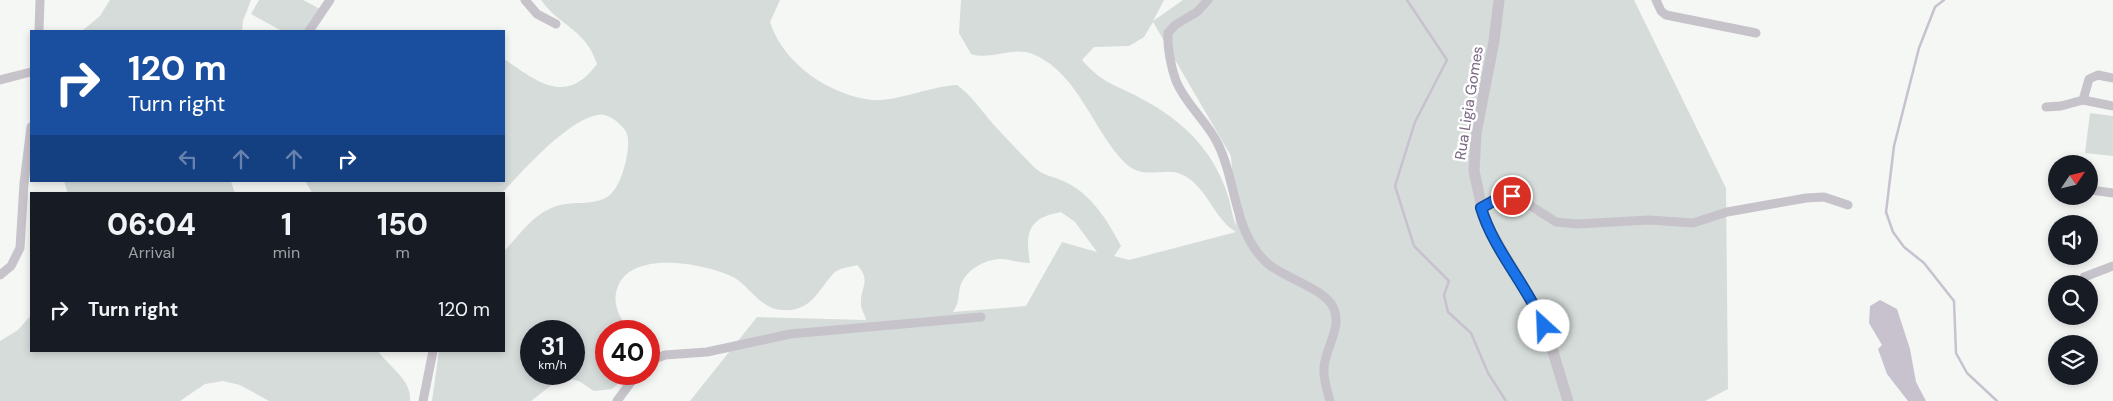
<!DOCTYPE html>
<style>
:root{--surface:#171b24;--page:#242831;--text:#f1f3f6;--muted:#9ea1a6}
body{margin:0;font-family:"DM Sans",sans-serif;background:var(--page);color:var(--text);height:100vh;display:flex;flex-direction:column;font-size:19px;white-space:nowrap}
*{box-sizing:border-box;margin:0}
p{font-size:16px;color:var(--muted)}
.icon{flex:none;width:28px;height:28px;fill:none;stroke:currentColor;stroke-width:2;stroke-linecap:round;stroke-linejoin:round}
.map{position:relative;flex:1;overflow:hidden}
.sheet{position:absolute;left:30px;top:192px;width:475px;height:160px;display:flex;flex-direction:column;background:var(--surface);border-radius:0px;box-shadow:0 2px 8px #0003}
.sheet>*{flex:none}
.top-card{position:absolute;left:30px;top:30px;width:475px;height:152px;border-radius:0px;box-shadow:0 2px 8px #0003;background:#1a4fa0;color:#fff;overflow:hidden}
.needle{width:32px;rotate:55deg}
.buttons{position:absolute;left:2048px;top:155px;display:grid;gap:10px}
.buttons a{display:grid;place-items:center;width:50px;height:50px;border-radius:50%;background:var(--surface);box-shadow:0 2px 8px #0003;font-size:25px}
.speed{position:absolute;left:520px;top:320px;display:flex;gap:10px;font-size:25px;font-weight:700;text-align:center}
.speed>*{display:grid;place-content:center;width:65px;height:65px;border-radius:50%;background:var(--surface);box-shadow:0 2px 8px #0003;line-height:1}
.speed small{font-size:12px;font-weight:400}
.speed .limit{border:8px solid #d22;background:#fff;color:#111}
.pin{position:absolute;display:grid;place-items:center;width:42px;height:42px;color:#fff;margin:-21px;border:2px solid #fff;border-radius:50%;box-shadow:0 1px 5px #0007}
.me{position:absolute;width:55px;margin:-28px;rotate:335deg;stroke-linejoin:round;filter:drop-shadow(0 0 4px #0008)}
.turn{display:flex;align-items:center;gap:18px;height:105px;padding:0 15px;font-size:22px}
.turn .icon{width:65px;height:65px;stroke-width:2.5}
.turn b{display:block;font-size:35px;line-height:42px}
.lanes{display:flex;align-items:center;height:48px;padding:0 15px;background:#0003;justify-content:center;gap:25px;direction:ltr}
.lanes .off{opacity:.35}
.eta{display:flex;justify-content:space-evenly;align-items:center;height:85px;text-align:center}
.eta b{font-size:30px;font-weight:800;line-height:35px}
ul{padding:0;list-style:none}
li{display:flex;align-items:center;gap:15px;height:65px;padding:0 15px}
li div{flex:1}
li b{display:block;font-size:19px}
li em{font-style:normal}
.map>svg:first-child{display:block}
.green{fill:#d5dcda;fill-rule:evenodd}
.water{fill:#c7c2ce}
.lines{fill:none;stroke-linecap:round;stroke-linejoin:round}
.stream{stroke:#c7c2ce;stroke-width:2.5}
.minor{stroke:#c7c3ca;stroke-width:9}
.tertiary{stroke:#c7c3ca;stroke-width:11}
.route-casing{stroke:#114b97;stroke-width:12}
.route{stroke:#1a73e8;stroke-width:9}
.labels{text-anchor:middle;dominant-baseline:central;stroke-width:5;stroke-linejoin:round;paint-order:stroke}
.street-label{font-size:15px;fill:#796983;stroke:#fff}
</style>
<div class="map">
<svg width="2113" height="401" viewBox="0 0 2113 401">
<rect width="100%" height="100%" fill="#f5f7f5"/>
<!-- green -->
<g class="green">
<path d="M110 0H251L243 21 242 31H82L100 16Z"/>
<path d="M259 0H303L320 9 307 31H282L251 14Z"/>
<path d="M541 0H780L770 22C783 64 831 96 873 100 896 102 931 86 957 85 972 96 981 110 993 124 1005 137 1018 151 1030 163 1043 177 1048 174 1063 181 1090 192 1108 221 1121 246L1114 256 1129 260 1236 232C1214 219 1208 189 1185 176 1165 164 1145 183 1124 162 1093 130 1078 74 1035 55 1013 45 992 61 971 54L959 33 961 0H1164L1153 21 1183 0H1634L1726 188 1728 389 1705 401H690L757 317 866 320C865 315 861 309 861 304 860 287 872 281 857 265 850 267 840 268 835 272 817 290 813 312 782 310 760 309 750 286 733 277 704 263 629 249 617 289 612 305 620 318 629 331H606V374H629L612 389 594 391 579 381 562 377 531 401H432L439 351H504V251C520 235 532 215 554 207 577 198 605 211 618 184 624 173 633 140 625 130 619 122 607 112 597 115 565 122 523 171 501 194H313L305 181H504V59C538 82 566 106 597 64 585 28 560 27 541 0ZM1153 22 1231 156 1236 226C1232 216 1231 204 1227 193 1213 150 1182 120 1142 99 1115 84 1104 85 1082 60L1094 47 1129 46 1144 37ZM1061 212 1075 222 1097 252 1062 242 1026 306 953 312C959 303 958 298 960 287 965 270 986 258 1003 259 1012 260 1020 263 1030 263 1025 232 1028 218 1061 212ZM531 331H574V374H531Z"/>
<path d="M2090 113 2113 116V156L2085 153Z"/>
<path d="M64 181H231L235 194H68Z"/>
<path d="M31 315V351H378C390 368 412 380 410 401H269L240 385 223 381 205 384 180 401H0V341L18 330Z"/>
</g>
<!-- water -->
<path class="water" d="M1880 300 1897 309 1910 349 1916 382 1926 401H1908L1887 374 1878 349 1882 345 1869 323 1870 306Z"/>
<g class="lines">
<!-- stream -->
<g class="stream">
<path d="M1407 0 1447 60 1415 122 1395 186 1414 246 1449 281 1444 295 1448 312 1471 333 1488 373 1506 401"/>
<path d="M1944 0 1935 7 1919 48 1894 146 1886 212 1893 232 1904 247 1924 263 1954 301 1956 353 1967 373 1997 401"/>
</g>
<!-- minor -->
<g class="minor">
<path d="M525 0 537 14 556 24"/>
<path d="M1208 0 1197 12 1175 25 1168 33C1167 47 1171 67 1176 81 1186 105 1207 121 1218 144 1237 182 1233 231 1266 262 1282 278 1326 288 1334 309 1342 328 1325 348 1324 368 1323 379 1327 390 1330 401"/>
<path d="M1656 0 1661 11 1666 15 1756 33"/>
<path d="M39 31 40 0"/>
<path d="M309 31 330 0"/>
<path d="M0 80 31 72"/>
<path d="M2083 100 2113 106"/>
<path d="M2046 107 2061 106 2083 100 2089 79 2098 75 2113 78"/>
<path d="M2091 190 2113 193"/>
<path d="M1481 208 1497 199 1512 196 1520 199 1556 222 1577 224 1649 220 1693 223 1727 212 1806 198 1824 197 1848 205"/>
<path d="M0 275 11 266 20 248 24 183 31 127"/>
<path d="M2084 277 2113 266"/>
<path d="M649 361 665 355 707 352 790 334 981 317"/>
<path d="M423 401 433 351"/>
<path d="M617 401 637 374"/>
</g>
<!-- tertiary -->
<path class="tertiary" d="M1499 0 1494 41 1476 133 1474 171 1485 222 1537 310 1550 342 1568 401"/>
</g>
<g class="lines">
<defs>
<path id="route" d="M1512 196 1497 199 1481 208C1494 251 1527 285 1544 326"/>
</defs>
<!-- route casing -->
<use href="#route" class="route-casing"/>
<!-- route -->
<use href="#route" class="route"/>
</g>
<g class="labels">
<!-- street labels -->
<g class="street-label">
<text transform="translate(1469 103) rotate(-81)">Rua Ligia Gomes</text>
</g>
</g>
</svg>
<div class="buttons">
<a><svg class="needle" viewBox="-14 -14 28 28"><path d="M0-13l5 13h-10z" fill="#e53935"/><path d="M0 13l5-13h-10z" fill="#9ea1a6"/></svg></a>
<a><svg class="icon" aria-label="sound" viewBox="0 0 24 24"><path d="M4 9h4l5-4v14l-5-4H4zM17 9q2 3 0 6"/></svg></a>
<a><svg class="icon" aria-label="search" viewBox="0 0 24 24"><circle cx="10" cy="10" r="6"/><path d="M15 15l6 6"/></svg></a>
<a><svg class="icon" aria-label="layers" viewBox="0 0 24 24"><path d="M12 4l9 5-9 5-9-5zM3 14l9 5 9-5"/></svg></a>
</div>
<div class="speed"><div>31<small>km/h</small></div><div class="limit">40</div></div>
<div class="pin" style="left:1512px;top:196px;background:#d93025"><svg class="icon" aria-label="arrive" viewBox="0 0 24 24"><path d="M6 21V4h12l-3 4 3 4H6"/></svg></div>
<svg class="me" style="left:1544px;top:326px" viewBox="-20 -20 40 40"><circle r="19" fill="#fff"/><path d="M0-13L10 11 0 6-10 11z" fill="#1a73e8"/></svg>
<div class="top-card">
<div class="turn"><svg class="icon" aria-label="right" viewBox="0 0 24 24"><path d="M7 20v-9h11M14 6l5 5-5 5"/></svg><div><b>120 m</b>Turn right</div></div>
<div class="lanes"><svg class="icon off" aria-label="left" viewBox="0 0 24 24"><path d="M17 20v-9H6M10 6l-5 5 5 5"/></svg><svg class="icon off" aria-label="ahead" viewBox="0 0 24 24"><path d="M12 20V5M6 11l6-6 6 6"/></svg><svg class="icon off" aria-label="ahead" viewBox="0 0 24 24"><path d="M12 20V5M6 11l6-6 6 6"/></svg><svg class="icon" aria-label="right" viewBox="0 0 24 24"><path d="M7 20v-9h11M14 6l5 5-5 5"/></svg></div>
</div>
<section class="sheet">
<div class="eta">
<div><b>06:04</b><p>Arrival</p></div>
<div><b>1</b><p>min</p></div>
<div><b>150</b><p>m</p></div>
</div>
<ul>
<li><svg class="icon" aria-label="right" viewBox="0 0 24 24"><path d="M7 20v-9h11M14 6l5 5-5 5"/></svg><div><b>Turn right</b></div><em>120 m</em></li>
</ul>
</section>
</div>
